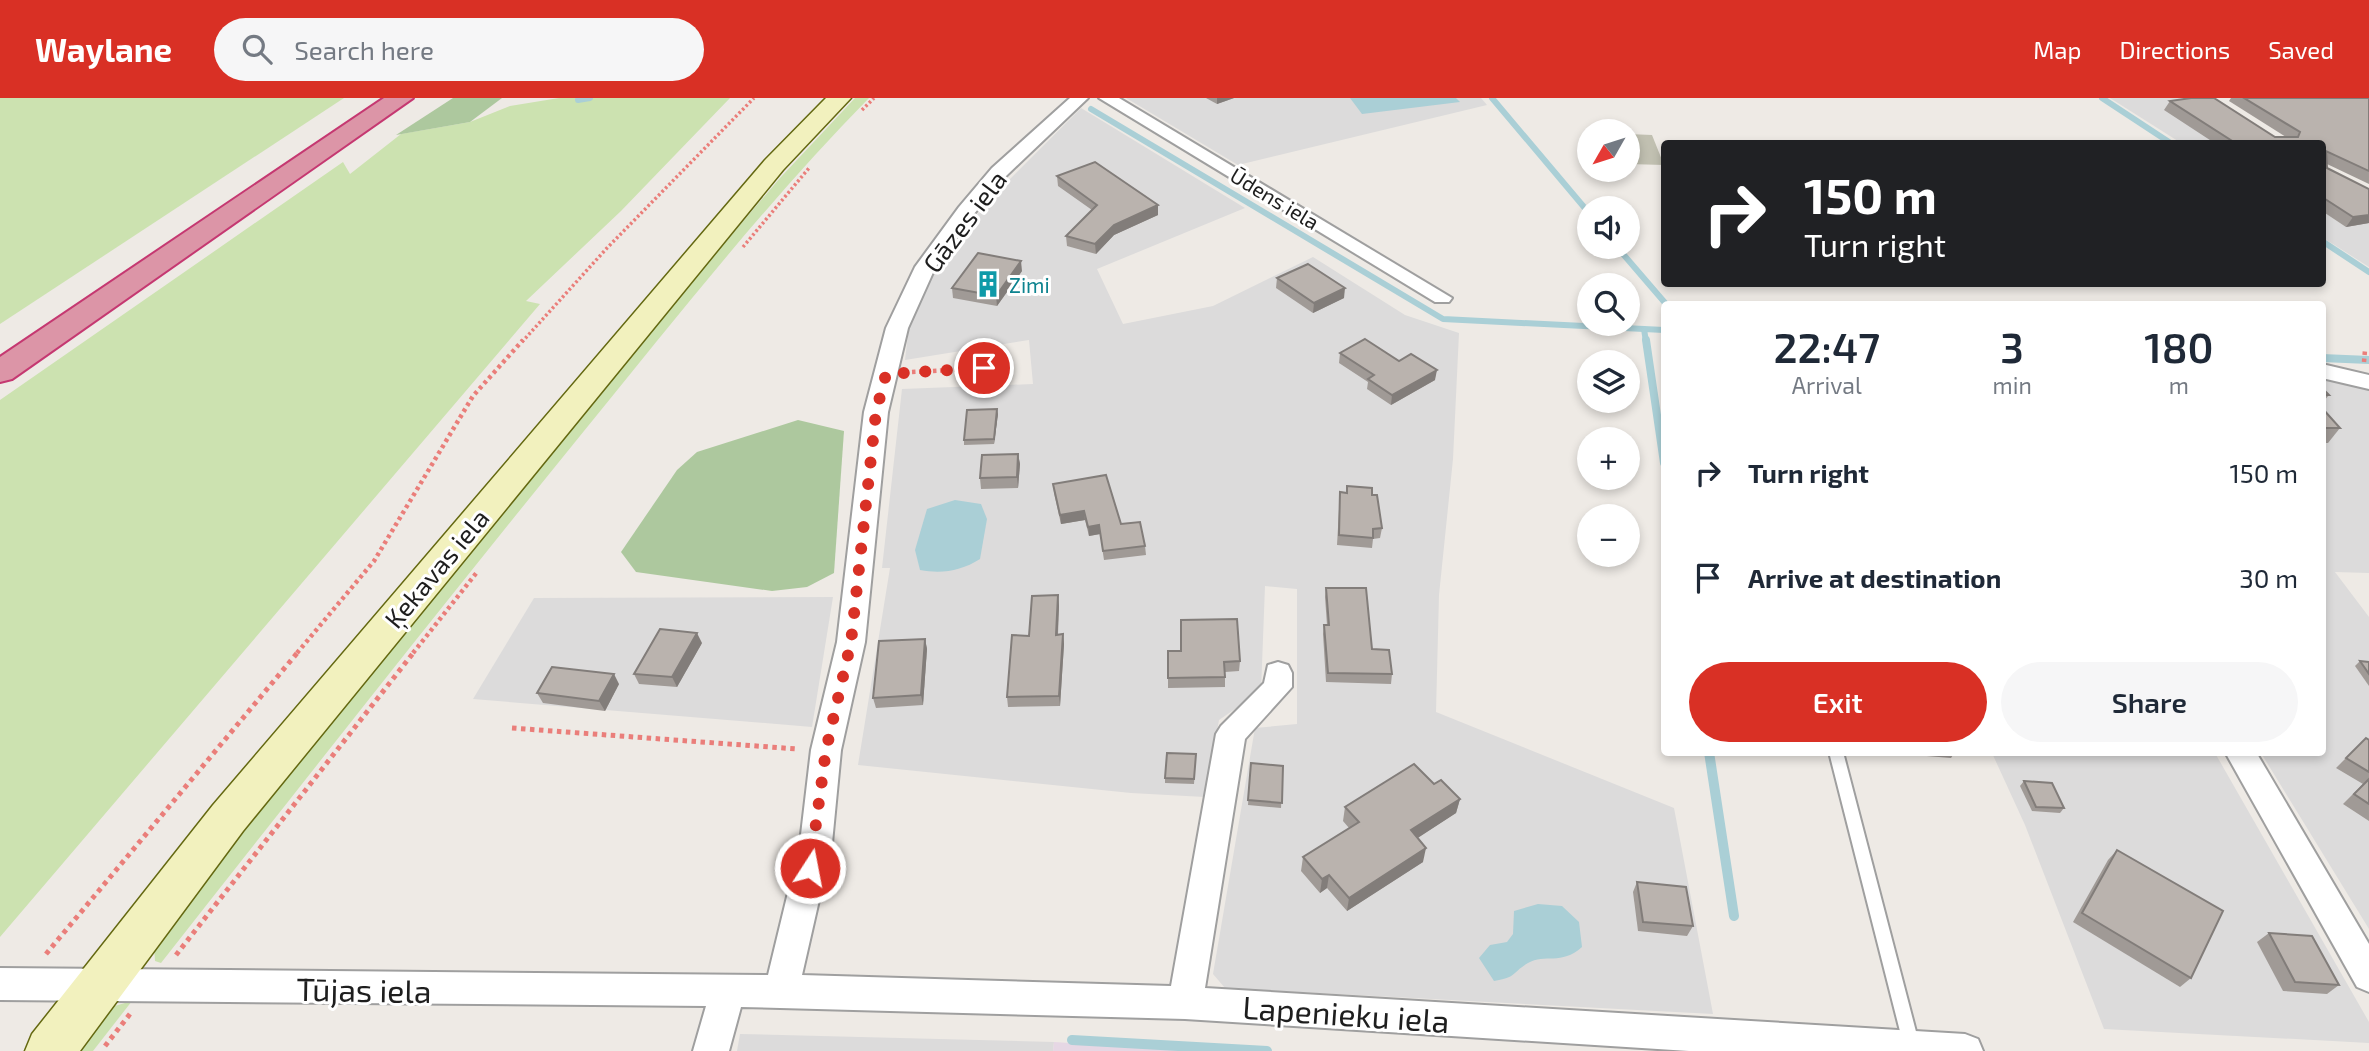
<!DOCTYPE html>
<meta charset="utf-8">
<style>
:root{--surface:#fff;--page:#f6f6f7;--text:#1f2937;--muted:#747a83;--accent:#d93025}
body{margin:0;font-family:"Exo 2",sans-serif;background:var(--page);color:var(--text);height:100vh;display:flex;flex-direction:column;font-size:26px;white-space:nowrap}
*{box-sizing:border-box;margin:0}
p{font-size:23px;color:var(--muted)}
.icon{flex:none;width:38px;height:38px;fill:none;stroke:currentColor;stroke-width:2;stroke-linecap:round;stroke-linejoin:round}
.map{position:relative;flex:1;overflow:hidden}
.sheet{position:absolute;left:1661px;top:203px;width:665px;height:455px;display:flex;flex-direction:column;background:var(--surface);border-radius:7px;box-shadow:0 4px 10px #0003}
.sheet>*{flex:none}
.banner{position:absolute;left:1661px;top:42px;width:665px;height:147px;border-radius:7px;box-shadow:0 4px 10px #0003;background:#202124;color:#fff;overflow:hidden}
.needle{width:46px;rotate:231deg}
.fabs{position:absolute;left:1577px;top:21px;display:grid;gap:14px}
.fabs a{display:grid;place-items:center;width:63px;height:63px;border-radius:50%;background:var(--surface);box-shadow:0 4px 10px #0003;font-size:35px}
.pin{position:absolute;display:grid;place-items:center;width:60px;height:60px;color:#fff;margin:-30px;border:4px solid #fff;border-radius:50%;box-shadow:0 2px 7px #0007}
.me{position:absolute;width:77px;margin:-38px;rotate:11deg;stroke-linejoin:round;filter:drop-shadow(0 0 5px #0008)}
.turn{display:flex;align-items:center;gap:24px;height:147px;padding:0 28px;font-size:32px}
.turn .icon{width:91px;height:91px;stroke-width:2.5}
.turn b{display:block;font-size:49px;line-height:60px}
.eta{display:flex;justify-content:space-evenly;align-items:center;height:119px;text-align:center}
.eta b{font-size:42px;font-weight:600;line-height:49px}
.cta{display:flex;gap:14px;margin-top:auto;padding:14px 28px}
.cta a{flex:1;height:80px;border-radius:42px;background:var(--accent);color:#fff;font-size:28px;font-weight:600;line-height:80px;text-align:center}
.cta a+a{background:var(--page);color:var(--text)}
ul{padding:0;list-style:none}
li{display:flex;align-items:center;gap:21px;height:105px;padding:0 28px}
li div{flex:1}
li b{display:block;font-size:26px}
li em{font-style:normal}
header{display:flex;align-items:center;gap:42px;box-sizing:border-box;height:98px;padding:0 35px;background:var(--accent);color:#fff}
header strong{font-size:33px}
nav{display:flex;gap:38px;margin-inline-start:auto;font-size:24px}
.search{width:490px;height:63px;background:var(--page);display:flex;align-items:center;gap:18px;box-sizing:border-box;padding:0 24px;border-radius:38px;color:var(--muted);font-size:26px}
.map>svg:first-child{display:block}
.residential{fill:#dcdbdb}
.industrial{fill:#e6d7e4}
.construction{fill:#c1c0b1}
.grass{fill:#cce2b0}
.forest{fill:#adc89e}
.water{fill:#aacfd6}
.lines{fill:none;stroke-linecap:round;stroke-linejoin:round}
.stream-far2{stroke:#aacfd6;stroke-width:6}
.stream-far1{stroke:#aacfd6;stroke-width:8}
.stream{stroke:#aacfd6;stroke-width:10}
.service-casing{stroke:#9f9f9f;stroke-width:4}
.minor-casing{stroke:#9f9f9f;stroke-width:4}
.secondary-casing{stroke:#646811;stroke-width:3}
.motorway-casing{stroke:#c53871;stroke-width:4}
.path-far2{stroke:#ea7e7a;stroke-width:3.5;stroke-dasharray:2.5 2.5;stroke-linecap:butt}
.path-far1{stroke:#ea7e7a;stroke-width:4.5;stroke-dasharray:3.5 3.5;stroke-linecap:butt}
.path{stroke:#ea7e7a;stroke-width:5;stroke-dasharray:4.5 4.5;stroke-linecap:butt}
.service{fill:#fff;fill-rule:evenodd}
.minor{fill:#fff;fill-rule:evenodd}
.secondary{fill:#f2f1be;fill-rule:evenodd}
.motorway{fill:#dc95a7;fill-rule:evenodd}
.wall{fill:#a09a96}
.shaded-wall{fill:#827d7a}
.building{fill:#bab3ae;stroke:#827d7a;stroke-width:2}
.route{stroke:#d93025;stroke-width:12;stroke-dasharray:0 21.6}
.labels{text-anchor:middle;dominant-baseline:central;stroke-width:6;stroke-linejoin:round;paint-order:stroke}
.far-street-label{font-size:21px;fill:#1e1e1e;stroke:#fff}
.far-culture-label{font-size:21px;fill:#0d838f;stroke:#fff;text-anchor:start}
.street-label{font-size:26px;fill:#1e1e1e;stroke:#fff}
.near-street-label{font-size:32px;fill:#1e1e1e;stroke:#fff}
</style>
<header>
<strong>Waylane</strong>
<div class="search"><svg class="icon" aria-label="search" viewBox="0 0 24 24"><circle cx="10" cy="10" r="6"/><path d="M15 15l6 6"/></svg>Search here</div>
<nav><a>Map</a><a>Directions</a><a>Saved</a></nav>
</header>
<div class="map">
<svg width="2369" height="953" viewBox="0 0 2369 953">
<rect width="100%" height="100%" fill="#eeeae5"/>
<!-- residential -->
<g class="residential">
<path d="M1126 0H1481L1487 7 1238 67Z"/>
<path d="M2110 0H2193L2268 45H2181Z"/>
<path d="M1081 10 1245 110 1097 171 1123 226 1213 208 1313 159 1405 217 1459 235 1453 361 1439 497 1436 614 1674 710 1713 916 1225 890 1213 876 1255 630 1297 626V491L1265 488 1261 593 1219 622 1205 699 1131 695 858 667 890 470H882L902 291 1033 286 1029 242 905 262 909 227 938 168 985 106Z"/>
<path d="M2322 78 2369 106V169L2322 139Z"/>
<path d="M2322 278 2361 284 2369 293V475L2335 474 2369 519V831L2261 655 2322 654Z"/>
<path d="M833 499 812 629 473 601 534 500Z"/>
<path d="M1992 655H2215L2369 924V945L2104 931 2025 727Z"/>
<path d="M740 936 1054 944 1053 953H737Z"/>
</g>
<!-- industrial -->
<path class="industrial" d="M1054 944 1198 953H1053Z"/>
<!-- construction -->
<path class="construction" d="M1628 36 1652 37 1664 67 1628 66Z"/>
<!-- grass -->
<g class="grass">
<path d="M0 0H344L0 226Z"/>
<path d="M559 0H730L621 113 526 203 540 206 0 839V302L343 64 350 76 401 36 470 24 510 8Z"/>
<path d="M855 0H869C767 104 676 220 584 333 441 509 301 687 161 865L155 863 154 847 160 835 683 194 780 80Z"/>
<path d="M132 903 93 953H58L104 911Z"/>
</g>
<!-- forest -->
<g class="forest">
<path d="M453 0H502L470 24 396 37Z"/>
<path d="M798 322 844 333 834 475 807 489 772 493 636 474 621 454 677 372 697 354Z"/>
</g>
<!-- water -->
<g class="water">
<path d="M1350 0H1456L1460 4 1362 16Z"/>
<path d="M955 402 981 406 987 421 980 461C961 473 942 476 920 472L915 452 927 411Z"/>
<path d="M1538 806 1562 808 1579 824 1582 849C1561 868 1545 855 1528 865 1511 875 1518 879 1494 883L1479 860 1490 847 1507 844 1513 836 1514 813Z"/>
</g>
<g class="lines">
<!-- stream-far2 -->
<g class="stream-far2">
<path d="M1492 0 1589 115"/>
<path d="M2102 0 2172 46"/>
<path d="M578 2 590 0"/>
<path d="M1091 11 1443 221 1644 231"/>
<path d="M2322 143 2369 174"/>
<path d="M1617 149 1666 206"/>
<path d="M1646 244 1644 231 1664 232"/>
</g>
<!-- stream-far1 -->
<g class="stream-far1">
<path d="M1646 242 1664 365"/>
<path d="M2322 260 2369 262"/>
</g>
<!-- stream -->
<g class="stream">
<path d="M1709 654 1734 818"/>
<path d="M1072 942 1267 953"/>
</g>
<defs>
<path id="service" d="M1829 654H1843L1920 949 1919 953H1905L1904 949Z"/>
<g id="minor">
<path d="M1070 0H1088L1006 78 973 117 935 170 908 230 888 314 865 544 841 652 832 745 802 877 1171 888 1216 636 1221 628 1264 585 1268 567 1278 564 1288 567 1292 575V589L1245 641 1205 890 1965 936 1978 941 1983 953H1689L1185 921 741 909 729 953H693L706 908 0 902V870L768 877 800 745 811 652 837 544 864 314 886 230 915 169 959 109 992 70Z"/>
<path d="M1099 0H1119L1452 200 1449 204H1435Z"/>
<path d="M2322 266 2369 277V291L2322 280Z"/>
<path d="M2225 654H2256L2369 846V894L2357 889Z"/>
</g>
<path id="secondary" d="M826 0H851L783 72 243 733 80 953H25L32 936 213 707 765 62Z"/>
<path id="motorway" d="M384 0H413L12 281 0 284V259Z"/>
</defs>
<!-- service casing -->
<use href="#service" class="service-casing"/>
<!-- minor casing -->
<use href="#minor" class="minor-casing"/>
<!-- secondary casing -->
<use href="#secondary" class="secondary-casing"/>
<!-- motorway casing -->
<use href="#motorway" class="motorway-casing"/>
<!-- path-far2 -->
<g class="path-far2">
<path d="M862 12 874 0"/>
<path d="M743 149 809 70"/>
<path d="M522 244 607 150 754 0"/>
</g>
<!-- path-far1 -->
<g class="path-far1">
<path d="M2364 264 2365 252"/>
<path d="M912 274 1009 269"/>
<path d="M297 555 374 463 473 298 523 242"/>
<path d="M413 555 478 473"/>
</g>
<!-- path -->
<g class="path">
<path d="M512 630 797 651"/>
<path d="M46 856 298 554"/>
<path d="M176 857 414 554"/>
<path d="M105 948 130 916"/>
</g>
<!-- service -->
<use href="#service" class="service"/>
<!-- minor -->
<use href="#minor" class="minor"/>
<!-- secondary -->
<use href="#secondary" class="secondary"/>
<!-- motorway -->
<use href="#motorway" class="motorway"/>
</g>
<!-- wall -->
<g class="wall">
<path d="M1206 0H1234L1217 6Z"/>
<path d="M2231 0H2369V86L2327 66V70L2369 125 2346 129 2322 113V46H2216L2164 12 2170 3 2275 39H2286L2229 3Z"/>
<path d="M1057 78 1158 117 1114 137 1096 156 1067 148 1066 138 1092 112 1058 88Z"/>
<path d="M1022 173 997 208 953 200 952 190Z"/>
<path d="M1277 180 1344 200 1313 215 1276 190Z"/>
<path d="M1340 255 1399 263 1435 282 1391 307 1367 291 1368 284 1339 265Z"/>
<path d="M2322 290 2329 297 2322 305Z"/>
<path d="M2322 310 2340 330 2328 345H2322Z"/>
<path d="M998 316 994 346 964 347V342Z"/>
<path d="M1018 356 1020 366 1018 390 981 391 980 380Z"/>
<path d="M1053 386 1121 426 1145 448 1146 457 1104 462 1100 436 1089 438 1085 422 1061 426 1054 395Z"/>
<path d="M1347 388 1372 397 1382 430 1380 440 1373 441 1372 450 1337 447 1340 394 1346 395Z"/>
<path d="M1326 490 1372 551 1392 576 1391 586 1326 584 1323 536 1324 527H1327L1325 499Z"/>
<path d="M1058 497 1059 508 1058 537 1063 536 1064 546 1060 608 1008 609 1007 599 1029 538Z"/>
<path d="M925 541 927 551 923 607 876 610 873 600Z"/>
<path d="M702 545 677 589 639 586 634 576Z"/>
<path d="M1168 553 1240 563 1239 573 1225 574V589L1168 590Z"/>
<path d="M2360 563 2369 564V588L2355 568Z"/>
<path d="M619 586 605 613 543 605 537 595Z"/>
<path d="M2366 640 2369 642V723L2343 706 2363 686 2336 670Z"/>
<path d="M1878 654H1955L1951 660Z"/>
<path d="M1196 656 1194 686 1165 685V680Z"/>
<path d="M1251 665 1283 668 1281 710 1248 707Z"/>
<path d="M2024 683 2064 710 2060 715 2032 713 2020 688Z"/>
<path d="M1434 686 1460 701 1456 715 1417 740 1423 764 1347 813 1327 790 1320 795 1301 773 1303 759 1349 730 1343 723 1345 709Z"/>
<path d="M2117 752 2191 880 2180 889 2073 824 2108 762Z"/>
<path d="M1637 784 1693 828 1687 838 1638 833 1633 794Z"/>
<path d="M2269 835 2339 887 2327 896 2283 893 2257 844Z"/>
</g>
<!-- shaded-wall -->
<g class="shaded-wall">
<path d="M1217 0H1234L1217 6Z"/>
<path d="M1158 107V117L1114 137 1096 156 1095 146 1114 127Z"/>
<path d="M2369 117V125L2346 129 2353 119Z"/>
<path d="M1021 163 1022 173 997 208 996 198Z"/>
<path d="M1345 190 1344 200 1313 215 1314 205Z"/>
<path d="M1437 272 1435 282 1391 307 1392 297Z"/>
<path d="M997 311 998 316 994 346V341Z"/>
<path d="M1018 356 1020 366 1018 390 1017 379Z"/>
<path d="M1084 413 1085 422 1061 426 1060 417Z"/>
<path d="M1099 427 1100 436 1089 438 1088 429Z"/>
<path d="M1058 497 1059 508 1057 548 1056 537Z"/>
<path d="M697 535 702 545 677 589 672 579Z"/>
<path d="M1063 536 1064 546 1060 608 1059 598Z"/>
<path d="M925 541 927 551 923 607 921 597Z"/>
<path d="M614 576 619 586 605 613 599 603Z"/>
<path d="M1460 701 1456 715 1407 747 1411 732Z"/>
<path d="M1426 750 1423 764 1347 813 1349 800Z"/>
<path d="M1329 777 1327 790 1320 795 1322 781Z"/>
</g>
<!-- building -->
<g class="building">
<path d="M2191 0H2214L2275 39H2298L2300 34 2244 0H2369V73L2326 53 2327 70 2369 91V117L2353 119 2322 99V46H2237L2170 3Z"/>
<path d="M1095 64 1158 107 1114 127 1095 146 1066 138 1097 107 1057 78Z"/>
<path d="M978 155 1021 163 996 198 952 190Z"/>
<path d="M1308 166 1345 190 1314 205 1277 180Z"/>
<path d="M1365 241 1399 263 1411 256 1437 272 1392 297 1368 281 1374 277 1340 255Z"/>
<path d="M2322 290 2329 297H2322Z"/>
<path d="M2322 310 2340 330H2322Z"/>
<path d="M997 311 994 341 964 342 967 312Z"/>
<path d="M1018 356 1017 379 980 380 982 357Z"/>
<path d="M1106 377 1121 426 1140 424 1145 448 1103 453 1099 427 1088 429 1084 413 1060 417 1053 386Z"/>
<path d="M1347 388 1372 390V397H1377L1382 430 1373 431V440L1339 437 1340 394 1347 395Z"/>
<path d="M1326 490H1366L1372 551 1389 552 1392 576 1328 575 1324 527H1329Z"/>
<path d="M1058 497 1056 537 1063 536 1059 598 1007 599 1012 537 1029 538 1032 498Z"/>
<path d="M1237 521 1240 563 1224 564 1225 579 1168 580V553H1181V522Z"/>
<path d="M660 531 697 535 672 579 634 576Z"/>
<path d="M925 541 921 597 873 600 879 543Z"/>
<path d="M2360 563 2369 564V576Z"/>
<path d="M552 569 614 576 599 603 537 595Z"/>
<path d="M2366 640 2369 642V674L2346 660Z"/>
<path d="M1167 655 1196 656 1194 681 1165 680Z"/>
<path d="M1251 665 1283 668 1282 705 1248 702Z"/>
<path d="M1414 666 1434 686 1441 682 1460 701 1411 732 1426 750 1349 800 1329 777 1322 781 1303 759 1359 724 1345 709Z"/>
<path d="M2369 681V706L2354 696Z"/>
<path d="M2024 683 2052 685 2064 710 2036 709Z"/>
<path d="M2117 752 2223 813 2191 880 2082 815Z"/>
<path d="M1637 784 1686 789 1693 828 1643 824Z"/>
<path d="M2269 835 2312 838 2339 887 2295 884Z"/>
</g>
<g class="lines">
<!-- route -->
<path class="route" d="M810 770 826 652 851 544 876 314 886 276 984 270"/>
</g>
<!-- icons -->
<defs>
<symbol id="building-bare" viewBox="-9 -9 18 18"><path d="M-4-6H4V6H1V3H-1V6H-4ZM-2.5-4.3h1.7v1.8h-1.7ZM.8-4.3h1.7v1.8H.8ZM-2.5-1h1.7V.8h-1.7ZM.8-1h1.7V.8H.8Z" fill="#0f9aa8" stroke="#fff" stroke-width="2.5" paint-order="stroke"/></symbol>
</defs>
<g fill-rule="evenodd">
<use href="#building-bare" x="969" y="167" width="38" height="38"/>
</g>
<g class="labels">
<!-- far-street labels -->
<g class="far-street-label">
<text transform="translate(1275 100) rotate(31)">Ūdens iela</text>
</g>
<!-- far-culture labels -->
<g class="far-culture-label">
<text x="1009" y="186">Zimi</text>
</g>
<!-- street labels -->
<g class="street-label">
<text transform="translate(964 123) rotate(-53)">Gāzes iela</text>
<text transform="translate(436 470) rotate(-50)">Ķekavas iela</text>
</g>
<!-- near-street labels -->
<g class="near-street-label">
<text transform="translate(364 891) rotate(1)">Tūjas iela</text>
<text transform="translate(1346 915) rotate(4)">Lapenieku iela</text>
</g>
</g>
</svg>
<div class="fabs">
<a><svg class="needle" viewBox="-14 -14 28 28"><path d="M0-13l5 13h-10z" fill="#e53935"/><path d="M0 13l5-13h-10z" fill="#747a83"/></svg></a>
<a><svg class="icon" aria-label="sound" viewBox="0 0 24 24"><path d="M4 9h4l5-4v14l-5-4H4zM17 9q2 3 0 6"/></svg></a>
<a><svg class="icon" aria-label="search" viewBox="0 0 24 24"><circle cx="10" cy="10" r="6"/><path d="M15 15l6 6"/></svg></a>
<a><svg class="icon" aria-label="layers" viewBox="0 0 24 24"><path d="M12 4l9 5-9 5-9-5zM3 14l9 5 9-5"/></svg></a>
<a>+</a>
<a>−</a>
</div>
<div class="pin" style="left:984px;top:270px;background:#d93025"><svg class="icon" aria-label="arrive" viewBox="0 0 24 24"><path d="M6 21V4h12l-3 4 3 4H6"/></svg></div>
<svg class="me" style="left:810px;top:770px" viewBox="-20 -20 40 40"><circle r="17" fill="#d93025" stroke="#fff" stroke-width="3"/><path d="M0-11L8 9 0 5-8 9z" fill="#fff"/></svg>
<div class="banner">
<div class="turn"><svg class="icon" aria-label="right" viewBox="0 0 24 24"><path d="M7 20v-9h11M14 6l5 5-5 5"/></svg><div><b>150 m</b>Turn right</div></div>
</div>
<section class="sheet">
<div class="eta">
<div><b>22:47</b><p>Arrival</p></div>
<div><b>3</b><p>min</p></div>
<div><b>180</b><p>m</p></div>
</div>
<ul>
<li><svg class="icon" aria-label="right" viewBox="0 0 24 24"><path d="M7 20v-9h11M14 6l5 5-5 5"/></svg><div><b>Turn right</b></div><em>150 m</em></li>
<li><svg class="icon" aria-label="arrive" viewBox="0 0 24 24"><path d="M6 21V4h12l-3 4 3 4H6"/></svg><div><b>Arrive at destination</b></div><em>30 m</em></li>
</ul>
<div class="cta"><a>Exit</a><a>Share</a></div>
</section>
</div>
